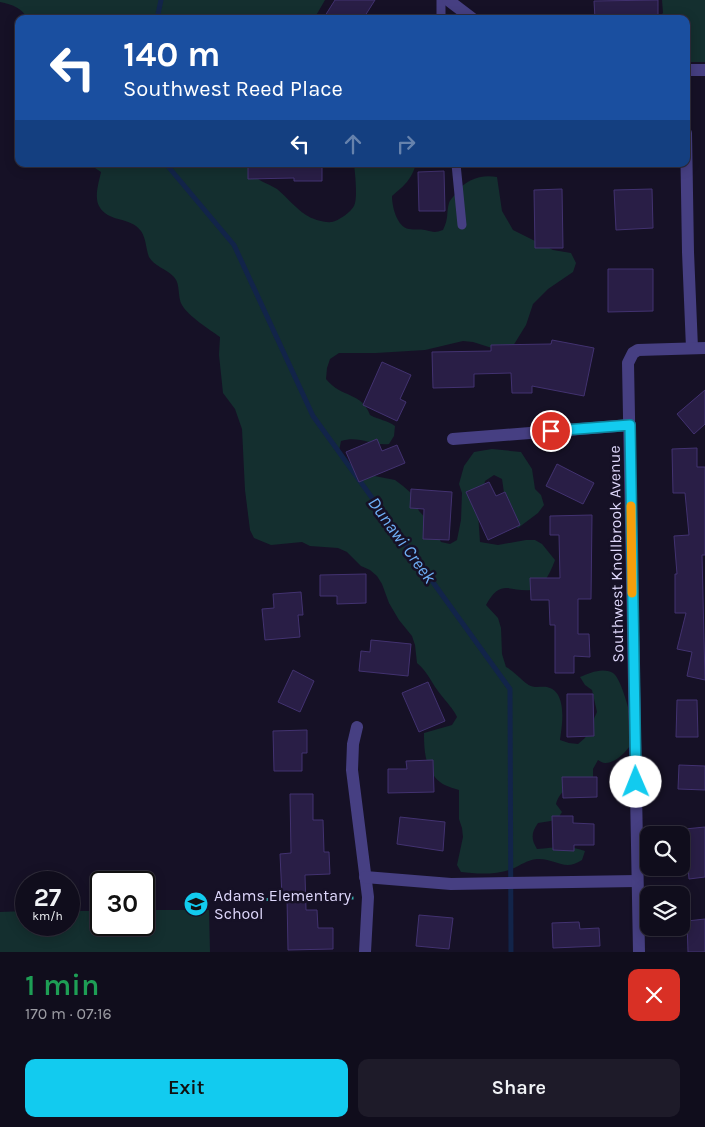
<!DOCTYPE html>
<meta charset="utf-8">
<style>
:root{--surface:#100d1c;--page:#1e1b29;--text:#f1f3f6;--muted:#9c9ca3;--line:#302d3b;--accent:#12cbef}
body{margin:0;font-family:Karla,sans-serif;background:var(--page);color:var(--text);height:100vh;display:flex;flex-direction:column;font-size:19px;white-space:nowrap}
*{box-sizing:border-box;margin:0}
p{font-size:16px;color:var(--muted)}
.icon{flex:none;width:28px;height:28px;fill:none;stroke:currentColor;stroke-width:2;stroke-linecap:round;stroke-linejoin:round}
.map{position:relative;height:952px;overflow:hidden}
.side{display:flex;flex-direction:column;background:var(--surface);flex:1}
.side>*{flex:none}
.guide{position:absolute;left:15px;top:15px;width:675px;height:152px;border-radius:10px;box-shadow:0 2px 12px #0003,0 0 0 1px var(--line);background:#1a4fa0;color:#fff;overflow:hidden}
.tools{position:absolute;left:640px;top:826px;display:grid;gap:10px}
.tools a{display:grid;place-items:center;width:50px;height:50px;border-radius:10px;background:var(--surface);box-shadow:0 2px 12px #0003,0 0 0 1px var(--line);font-size:25px}
.speed{position:absolute;left:15px;top:871px;display:flex;gap:10px;font-size:25px;font-weight:700;text-align:center}
.speed>*{display:grid;place-content:center;width:65px;height:65px;border-radius:50%;background:var(--surface);box-shadow:0 2px 12px #0003,0 0 0 1px var(--line);line-height:1}
.speed small{font-size:12px;font-weight:400}
.speed .limit{border:2px solid #111;border-radius:8px;background:#fff;color:#111}
.pin{position:absolute;display:grid;place-items:center;width:42px;height:42px;color:#fff;margin:-21px;border:2px solid #fff;border-radius:50%;box-shadow:0 1px 5px #0007}
.me{position:absolute;width:55px;margin:-28px;rotate:359deg;stroke-linejoin:round;filter:drop-shadow(0 0 4px #0008)}
.turn{display:flex;align-items:center;gap:18px;height:105px;padding:0 25px;font-size:22px}
.turn .icon{width:65px;height:65px;stroke-width:2.5}
.turn b{display:block;font-size:35px;line-height:42px}
.lanes{display:flex;align-items:center;height:48px;padding:0 25px;background:#0003;justify-content:center;gap:25px;direction:ltr}
.lanes .off{opacity:.35}
.round{display:grid;place-items:center;flex:none;width:52px;height:52px;border-radius:10px;background:var(--page)}
.summary{display:flex;align-items:center;justify-content:space-between;height:85px;padding:0 25px}
h1{font-size:30px;font-weight:600;line-height:38px;color:#1e9e55}
.primary-button{display:flex;gap:10px;margin-top:auto;padding:10px 25px}
.primary-button a{flex:1;height:58px;border-radius:10px;background:var(--accent);color:#111;font-size:20px;font-weight:600;line-height:58px;text-align:center}
.primary-button a+a{background:var(--page);color:var(--text)}
.map>svg:first-child{display:block}
.green{fill:#142f2f}
.lines{fill:none;stroke-linecap:round;stroke-linejoin:round}
.stream{stroke:#122449;stroke-width:5}
.building{fill:#291e46;stroke:#423270}
.path{stroke:#38b1b1;stroke-width:3;stroke-dasharray:2.5 4;stroke-linecap:butt}
.service{stroke:#463f82;stroke-width:9}
.minor{stroke:#463f82;stroke-width:12}
.tertiary{stroke:#463f82;stroke-width:12}
.route-casing{stroke:#0c849b;stroke-width:12}
.route{stroke:#12cbef;stroke-width:9}
.slow{stroke:#f59e0b;stroke-width:9}
.labels{text-anchor:middle;dominant-baseline:central;stroke-width:5;stroke-linejoin:round;paint-order:stroke}
.street-label{font-size:16px;fill:#dfd8fc;stroke:#161126}
.poi-label{font-size:16px;fill:#dfd8fc;stroke:#161126;text-anchor:start}
.water-label{font-size:18px;font-style:italic;fill:#6eaef5;stroke:#161126}
</style>
<div class="map">
<svg width="705" height="952" viewBox="0 0 705 952">
<rect width="100%" height="100%" fill="#161126"/>
<!-- green -->
<g class="green">
<path d="M0 0H325L314 19H28C21 7 13 5 0 2Z"/>
<path d="M662 0H705V62H686V19H657L663 13Z"/>
<path d="M89 164H252C254 183 263 180 277 189 287 197 295 208 306 215 312 219 324 223 332 222 338 221 351 212 354 206 358 198 355 173 354 164H416C411 180 405 185 392 196 392 207 397 227 409 229 414 230 420 229 425 230 433 232 435 233 443 230 449 218 446 214 449 203 450 200 454 196 456 193 465 180 481 174 497 177L502 211 513 230 553 250 571 253 576 263 573 272 548 289 533 304 526 325 513 346 492 348 473 342 463 341 425 350 376 353H339L330 359 327 368 326 379C341 398 362 392 370 415 379 420 387 420 395 426L394 436 389 444C372 446 359 435 341 441L339 451 351 467 359 473 395 480 403 486 411 493 419 511 432 525 441 542 450 544 457 540 461 520 462 493 459 484 464 466 474 452 492 449 521 452 532 469 535 489 541 495 544 505 538 513 518 528C505 516 505 497 502 479L494 475 485 481 478 513 480 542 498 545 526 540H535L542 544 555 560C551 571 544 588 531 590 509 592 501 578 486 605L498 618 501 628 502 654 506 667C514 671 525 684 531 686 536 688 542 686 547 687 568 692 562 725 560 740L569 743 578 744 585 738 597 712 592 690 585 685 580 677C590 673 602 667 613 673 622 678 633 724 634 735 634 746 616 764 605 763 603 763 600 761 598 760L593 769V779C577 785 561 786 556 804L562 812 557 820 538 823C531 833 531 839 537 849 554 848 569 845 585 851L582 860C564 872 556 858 537 859 527 860 521 865 512 869 496 875 477 874 461 872L457 865 463 837 462 828 459 819V790C453 788 445 786 440 782 425 770 424 750 424 733L452 725 457 717C453 708 447 703 441 695 432 684 428 672 417 663L415 645 412 636 399 620 389 603 382 584 377 576 370 570 361 566 347 552 338 548 310 546 302 542 271 545 254 538 250 530 245 490 242 429 235 409 223 393 219 355 220 337C209 329 188 316 182 305 177 296 181 283 173 276 166 269 154 266 149 257 146 249 146 238 141 231 130 216 108 223 99 206 94 196 99 182 101 172Z"/>
<path d="M144 910H209L210 952H0V912L26 911V925H69V911H101V925H144Z"/>
</g>
<g class="lines">
<!-- stream -->
<g class="stream">
<path d="M157 19 161 0"/>
<path d="M166 164 234 245 313 416 510 689 511 952"/>
</g>
</g>
<!-- building -->
<g class="building">
<path d="M335 0H375L363 19H323Z"/>
<path d="M658 0V19H595L594 1Z"/>
<path d="M248 164H322V181H294V178L248 179Z"/>
<path d="M444 171 445 211H419L418 172Z"/>
<path d="M562 189 563 248H535L534 190Z"/>
<path d="M652 189 653 228 616 230 614 190Z"/>
<path d="M608 269H653V311L608 312Z"/>
<path d="M552 340 594 348 584 396 532 386V393H512L511 373 474 374V387L433 388 432 352 491 351V345L551 344Z"/>
<path d="M382 362 411 375 400 399 406 402 397 421 363 405Z"/>
<path d="M705 390V424L694 434 677 414Z"/>
<path d="M377 439 382 451 397 445 405 463 359 482 346 452Z"/>
<path d="M697 448V467H705V555H702L705 680 687 676 692 652 677 649 686 613H675V574H677L674 536 689 535 685 493H673L672 449Z"/>
<path d="M557 464 594 483 583 504 546 486Z"/>
<path d="M489 482 496 496 505 492 520 525 488 540 466 492Z"/>
<path d="M411 489 452 492 449 540 423 539 424 509 410 508Z"/>
<path d="M592 515 591 599H578V634H589L590 657 574 656V673H555V625H550L549 600H531L530 578H560L559 535H550V516Z"/>
<path d="M366 574V603L337 604V596H320V575Z"/>
<path d="M301 592 303 615H298L300 637 265 640 262 609 274 608 273 594Z"/>
<path d="M371 640 411 644 408 676 359 671 361 651 370 652Z"/>
<path d="M293 670 314 681 300 712 278 702Z"/>
<path d="M428 682 445 721 419 732 402 693Z"/>
<path d="M567 694H593L594 736 567 737Z"/>
<path d="M677 700H697L698 737H676Z"/>
<path d="M307 730V753H302V771H274L273 731Z"/>
<path d="M433 760 434 792 388 793V769H407L406 761Z"/>
<path d="M679 765 705 766V790L678 789Z"/>
<path d="M562 777H597V797L563 798Z"/>
<path d="M290 794H313V820H323L324 852H329L330 874 305 875 306 910H317L318 928H333V949L288 950 287 897H282L280 854 291 853Z"/>
<path d="M552 816H573V823L594 824V845H574V851L553 850Z"/>
<path d="M400 817 445 822 443 851 397 844Z"/>
<path d="M705 827V877L689 879 685 829Z"/>
<path d="M419 915 453 918 449 949 416 946Z"/>
<path d="M705 919V952H688L687 921Z"/>
<path d="M579 922 580 929 599 928 600 946 553 948 552 923Z"/>
</g>
<g class="lines">
<!-- path -->
<path class="path" d="M234 900 355 898"/>
<!-- service -->
<g class="service">
<path d="M441 19V0"/>
<path d="M456 164 462 225"/>
</g>
<!-- minor -->
<g class="minor">
<path d="M686 133 688 252 692 348"/>
<path d="M453 439 630 425"/>
<path d="M357 727 353 744 352 770 368 897 365 952"/>
<path d="M365 877 451 884 637 881"/>
<path d="M639 952 628 363 633 353 638 350 705 348"/>
</g>
<!-- tertiary -->
<g class="tertiary">
<path d="M448 0 473 19"/>
<path d="M686 70H705"/>
</g>
</g>
<g class="lines">
<defs>
<path id="route" d="M551 431 630 425 636 782"/>
</defs>
<!-- route casing -->
<use href="#route" class="route-casing"/>
<!-- route -->
<use href="#route" class="route"/>
<!-- slow -->
<path class="slow" d="M631 506 632 593"/>
</g>
<!-- icons -->
<defs>
<symbol id="school-disc" viewBox="-11 -11 22 22"><circle r="9.5" fill="#12cbef" stroke="#161126"/><path d="M0-5L7-2L0 1L-7-2ZM-4 1L0 2.5L4 1V4Q0 6-4 4Z" fill="#111"/></symbol>
</defs>
<g fill-rule="evenodd">
<use href="#school-disc" x="182" y="890" width="28" height="28"/>
</g>
<g class="labels">
<!-- street labels -->
<g class="street-label">
<text transform="translate(616 554) rotate(-91)">Southwest Knollbrook Avenue</text>
</g>
<!-- poi labels -->
<g class="poi-label">
<text x="214" y="895">Adams Elementary<tspan x="214" dy="18">School</tspan></text>
</g>
<!-- water labels -->
<g class="water-label">
<text transform="translate(402 540) rotate(54)">Dunawi Creek</text>
</g>
</g>
</svg>
<div class="tools">
<a><svg class="icon" aria-label="search" viewBox="0 0 24 24"><circle cx="10" cy="10" r="6"/><path d="M15 15l6 6"/></svg></a>
<a><svg class="icon" aria-label="layers" viewBox="0 0 24 24"><path d="M12 4l9 5-9 5-9-5zM3 14l9 5 9-5"/></svg></a>
</div>
<div class="speed"><div>27<small>km/h</small></div><div class="limit">30</div></div>
<div class="pin" style="left:551px;top:431px;background:#d93025"><svg class="icon" aria-label="arrive" viewBox="0 0 24 24"><path d="M6 21V4h12l-3 4 3 4H6"/></svg></div>
<svg class="me" style="left:636px;top:782px" viewBox="-20 -20 40 40"><circle r="19" fill="#fff"/><path d="M0-13L10 11 0 6-10 11z" fill="#12cbef"/></svg>
<div class="guide">
<div class="turn"><svg class="icon" aria-label="left" viewBox="0 0 24 24"><path d="M17 20v-9H6M10 6l-5 5 5 5"/></svg><div><b>140 m</b>Southwest Reed Place</div></div>
<div class="lanes"><svg class="icon" aria-label="left" viewBox="0 0 24 24"><path d="M17 20v-9H6M10 6l-5 5 5 5"/></svg><svg class="icon off" aria-label="ahead" viewBox="0 0 24 24"><path d="M12 20V5M6 11l6-6 6 6"/></svg><svg class="icon off" aria-label="right" viewBox="0 0 24 24"><path d="M7 20v-9h11M14 6l5 5-5 5"/></svg></div>
</div>
</div>
<section class="side">
<div class="summary"><div><h1>1 min</h1><p>170 m · 07:16</p></div><a class="round" style="background:#d93025;color:#fff"><svg class="icon" aria-label="close" viewBox="0 0 24 24"><path d="M6 6l12 12M18 6L6 18"/></svg></a></div>
<div class="primary-button"><a>Exit</a><a>Share</a></div>
</section>
